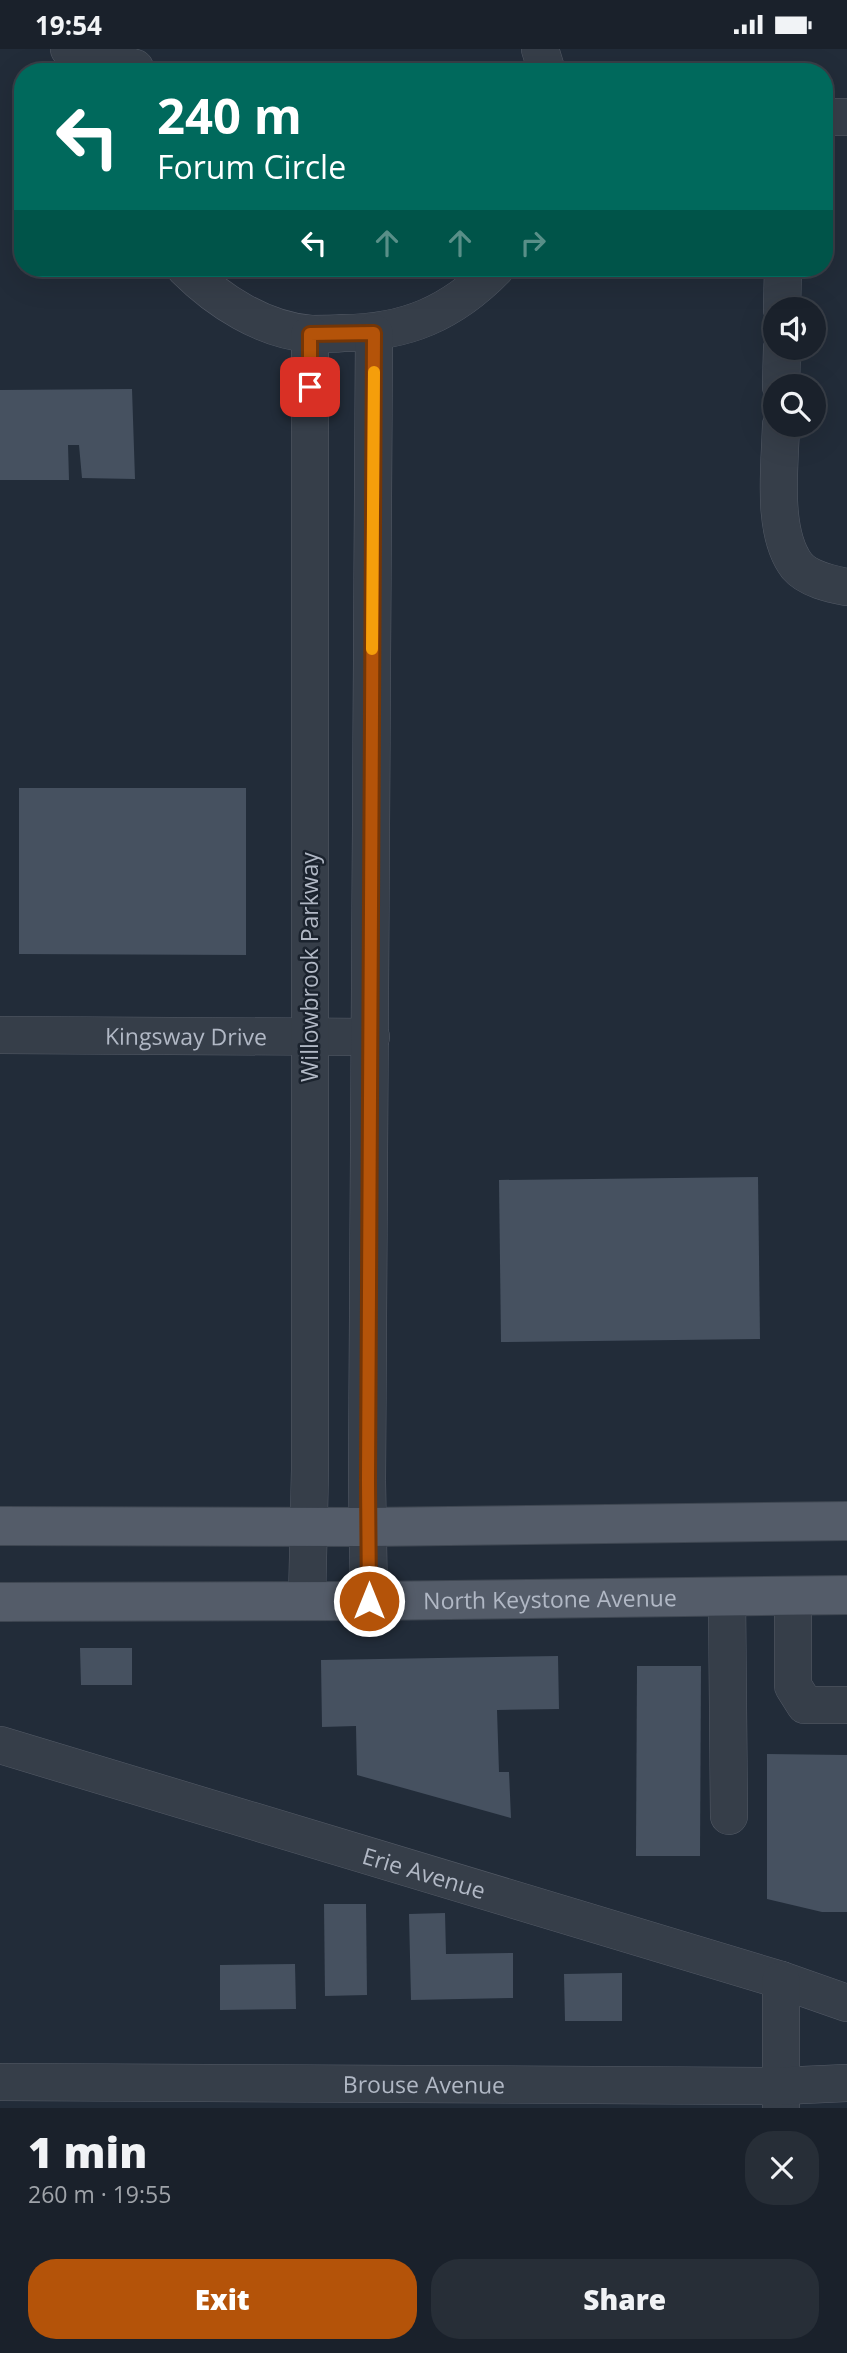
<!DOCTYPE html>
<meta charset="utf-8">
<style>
:root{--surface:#1a212b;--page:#272e37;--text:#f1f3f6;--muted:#9fa3a9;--line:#383e47;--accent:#b45309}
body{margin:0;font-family:"Open Sans",sans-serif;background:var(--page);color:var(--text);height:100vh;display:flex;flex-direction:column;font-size:26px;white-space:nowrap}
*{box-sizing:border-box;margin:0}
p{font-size:23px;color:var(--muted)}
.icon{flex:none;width:38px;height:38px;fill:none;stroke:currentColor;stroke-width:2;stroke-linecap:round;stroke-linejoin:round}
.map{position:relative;height:2059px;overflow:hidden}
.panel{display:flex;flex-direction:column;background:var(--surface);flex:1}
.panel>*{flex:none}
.banner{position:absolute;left:14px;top:14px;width:819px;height:214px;border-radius:28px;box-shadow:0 7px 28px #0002,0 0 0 2px var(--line);background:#00695c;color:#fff;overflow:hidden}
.fabs{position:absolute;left:763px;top:248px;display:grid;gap:14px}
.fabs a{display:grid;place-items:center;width:63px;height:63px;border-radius:50%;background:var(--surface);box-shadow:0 7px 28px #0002,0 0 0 2px var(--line);font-size:35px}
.pin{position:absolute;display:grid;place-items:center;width:60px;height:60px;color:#fff;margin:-30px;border-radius:14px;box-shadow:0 4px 10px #0006}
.me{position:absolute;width:77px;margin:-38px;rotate:0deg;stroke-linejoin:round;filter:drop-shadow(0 0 5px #0008)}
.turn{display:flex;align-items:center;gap:24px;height:147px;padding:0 28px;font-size:32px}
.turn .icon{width:91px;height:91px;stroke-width:2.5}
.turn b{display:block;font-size:49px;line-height:60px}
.lanes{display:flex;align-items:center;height:66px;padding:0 28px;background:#0003;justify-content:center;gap:35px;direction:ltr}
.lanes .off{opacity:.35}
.round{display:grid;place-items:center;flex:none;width:74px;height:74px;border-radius:28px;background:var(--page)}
.summary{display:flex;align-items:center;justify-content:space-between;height:119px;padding:0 28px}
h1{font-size:42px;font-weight:800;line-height:52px}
.action{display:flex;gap:14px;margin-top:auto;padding:14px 28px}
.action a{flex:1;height:80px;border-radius:28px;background:var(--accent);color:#fff;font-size:28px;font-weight:800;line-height:80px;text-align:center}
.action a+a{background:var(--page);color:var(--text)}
.status{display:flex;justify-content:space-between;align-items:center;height:49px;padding:0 35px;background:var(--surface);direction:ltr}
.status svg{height:19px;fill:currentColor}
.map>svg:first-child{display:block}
.building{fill:#465160}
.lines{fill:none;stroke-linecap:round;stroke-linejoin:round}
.minor-casing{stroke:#545b67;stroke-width:38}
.major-casing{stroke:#3f4752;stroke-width:40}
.minor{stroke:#363e49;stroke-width:37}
.major{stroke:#545c69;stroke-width:38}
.route-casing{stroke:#753606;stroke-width:18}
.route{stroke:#b45309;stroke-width:12}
.slow{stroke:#f59e0b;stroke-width:12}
.labels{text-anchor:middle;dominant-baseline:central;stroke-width:5;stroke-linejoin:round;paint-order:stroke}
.street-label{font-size:23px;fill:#b1b8c5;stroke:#1b232e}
</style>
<div class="status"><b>19:54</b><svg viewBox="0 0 49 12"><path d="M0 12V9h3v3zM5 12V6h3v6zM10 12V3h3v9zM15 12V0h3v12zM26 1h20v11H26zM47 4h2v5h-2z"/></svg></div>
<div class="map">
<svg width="847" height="2059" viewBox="0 0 847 2059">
<rect width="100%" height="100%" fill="#222c39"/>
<!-- building -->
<g class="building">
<path d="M132 340 135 430 82 429 79 396H68L69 431H0V341Z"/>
<path d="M19 739H246V906L19 905Z"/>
<path d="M758 1128 760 1290 501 1293 499 1131Z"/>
<path d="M80 1599H132V1636H81Z"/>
<path d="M558 1607 559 1660 497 1661 499 1723H509L511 1769 357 1726 356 1677 322 1678 321 1611Z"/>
<path d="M637 1617H701L700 1807H636Z"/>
<path d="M767 1705 847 1706V1863H822L767 1850Z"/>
<path d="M324 1855H366L367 1946 325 1947Z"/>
<path d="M445 1864 446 1905 513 1904V1949L411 1951 409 1865Z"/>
<path d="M295 1915 296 1960 220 1961V1916Z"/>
<path d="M622 1924V1972H565L564 1925Z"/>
</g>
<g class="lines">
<defs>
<g id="minor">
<path d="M69 0 135 19"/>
<path d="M540 0 547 23"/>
<path d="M824 68H847"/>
<path d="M185 219C218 252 263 281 311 285 322 285 333 285 343 284 406 284 452 264 496 219"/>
<path d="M782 261 783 219"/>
<path d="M781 338 782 299"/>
<path d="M781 376C780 417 771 483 797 517 808 530 831 535 847 538"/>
<path id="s1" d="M0 986 371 988"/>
<path d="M793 1547V1637L805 1656H847"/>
<path d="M727 1548 729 1767"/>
<path d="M307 1552 310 1421V285"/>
<path d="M369 1552 367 1432 374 284"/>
<path id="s2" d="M0 1696 781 1931 847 1954"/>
<path d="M781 1931V2059"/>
<path id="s3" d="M0 2033 781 2037 847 2034"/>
</g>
<g id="major">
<path d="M0 1477 369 1478 847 1472"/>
<path id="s4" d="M0 1553 369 1552 847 1546"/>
</g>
</defs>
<!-- minor casing -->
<use href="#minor" class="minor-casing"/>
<!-- major casing -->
<use href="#major" class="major-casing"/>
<!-- minor -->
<use href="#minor" class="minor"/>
<!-- major -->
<use href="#major" class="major"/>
</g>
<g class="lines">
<defs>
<path id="route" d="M310 338V285L374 284 368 1432 369 1552"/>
</defs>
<!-- route casing -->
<use href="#route" class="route-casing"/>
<!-- route -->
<use href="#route" class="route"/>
<!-- slow -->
<path class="slow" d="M372 600 374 323"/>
</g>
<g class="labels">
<!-- street labels -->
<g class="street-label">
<text transform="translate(309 918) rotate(-90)">Willowbrook Parkway</text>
<text stroke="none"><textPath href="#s1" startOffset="186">Kingsway Drive</textPath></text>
<text stroke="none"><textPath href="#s4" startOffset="550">North Keystone Avenue</textPath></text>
<text stroke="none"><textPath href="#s2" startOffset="443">Erie Avenue</textPath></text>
<text stroke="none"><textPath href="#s3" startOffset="424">Brouse Avenue</textPath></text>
</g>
</g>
</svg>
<div class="fabs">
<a><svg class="icon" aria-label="sound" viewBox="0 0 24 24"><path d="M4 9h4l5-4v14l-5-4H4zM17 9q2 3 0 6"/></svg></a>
<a><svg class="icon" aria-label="search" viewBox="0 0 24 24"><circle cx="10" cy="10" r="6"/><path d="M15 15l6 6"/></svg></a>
</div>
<div class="pin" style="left:310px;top:338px;background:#d93025"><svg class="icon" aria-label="arrive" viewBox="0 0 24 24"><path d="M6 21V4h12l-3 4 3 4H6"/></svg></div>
<svg class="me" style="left:369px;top:1552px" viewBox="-20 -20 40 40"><circle r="17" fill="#b45309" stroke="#fff" stroke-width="3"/><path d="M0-11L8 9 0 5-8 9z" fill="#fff"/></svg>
<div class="banner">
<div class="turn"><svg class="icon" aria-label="left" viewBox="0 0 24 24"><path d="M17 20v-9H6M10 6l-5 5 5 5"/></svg><div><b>240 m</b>Forum Circle</div></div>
<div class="lanes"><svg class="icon" aria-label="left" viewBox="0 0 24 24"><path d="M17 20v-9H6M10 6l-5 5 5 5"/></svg><svg class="icon off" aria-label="ahead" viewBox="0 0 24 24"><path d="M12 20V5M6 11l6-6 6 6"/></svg><svg class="icon off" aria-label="ahead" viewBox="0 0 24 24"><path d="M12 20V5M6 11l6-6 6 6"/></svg><svg class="icon off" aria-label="right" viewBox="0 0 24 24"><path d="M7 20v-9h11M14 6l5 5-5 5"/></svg></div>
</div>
</div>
<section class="panel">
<div class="summary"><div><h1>1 min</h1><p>260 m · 19:55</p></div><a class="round"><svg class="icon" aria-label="close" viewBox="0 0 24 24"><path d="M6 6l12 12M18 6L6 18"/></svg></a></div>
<div class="action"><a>Exit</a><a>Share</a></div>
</section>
